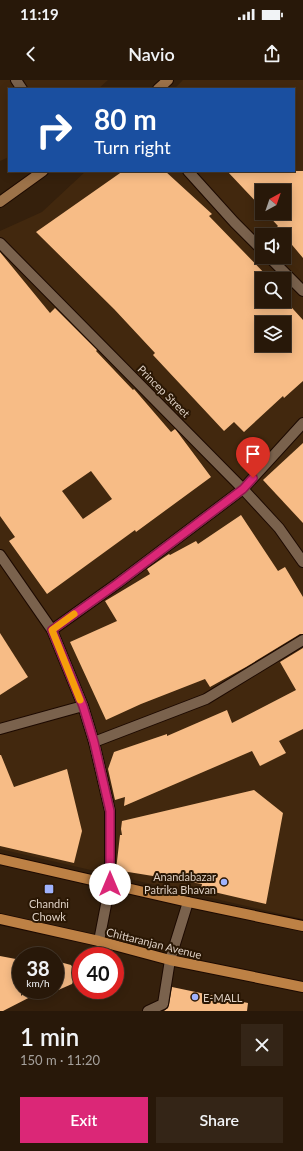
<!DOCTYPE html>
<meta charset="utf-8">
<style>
:root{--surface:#281809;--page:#342517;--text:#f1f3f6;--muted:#a5a09c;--line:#44372a;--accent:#db2777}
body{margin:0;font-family:Lato,sans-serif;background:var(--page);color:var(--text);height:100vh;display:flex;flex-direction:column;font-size:15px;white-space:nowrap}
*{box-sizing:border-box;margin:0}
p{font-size:13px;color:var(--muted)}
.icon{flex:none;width:22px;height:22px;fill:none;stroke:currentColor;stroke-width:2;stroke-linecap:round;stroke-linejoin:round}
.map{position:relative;height:931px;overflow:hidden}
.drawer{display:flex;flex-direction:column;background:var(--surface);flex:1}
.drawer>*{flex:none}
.banner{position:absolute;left:8px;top:8px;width:287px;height:84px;border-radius:0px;box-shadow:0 2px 10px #0003,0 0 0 1px var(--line);background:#1a4fa0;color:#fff;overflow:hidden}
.needle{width:26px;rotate:40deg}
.fabs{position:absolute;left:255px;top:104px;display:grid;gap:8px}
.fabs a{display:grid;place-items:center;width:36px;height:36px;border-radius:0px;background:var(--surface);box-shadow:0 2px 10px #0003,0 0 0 1px var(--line);font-size:20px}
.speed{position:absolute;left:12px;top:867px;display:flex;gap:8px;font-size:20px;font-weight:700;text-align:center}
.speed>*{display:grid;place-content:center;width:52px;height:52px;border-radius:50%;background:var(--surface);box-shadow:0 2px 10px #0003,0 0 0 1px var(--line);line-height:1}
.speed small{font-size:10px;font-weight:400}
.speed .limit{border:6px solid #d22;background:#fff;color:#111}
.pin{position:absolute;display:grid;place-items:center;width:34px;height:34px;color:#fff;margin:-41px -17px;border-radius:50% 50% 50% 0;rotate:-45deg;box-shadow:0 0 4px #0007}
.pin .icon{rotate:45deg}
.me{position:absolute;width:44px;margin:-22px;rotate:0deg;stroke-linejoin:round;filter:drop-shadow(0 0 3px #0008)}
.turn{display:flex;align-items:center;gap:14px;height:84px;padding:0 20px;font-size:18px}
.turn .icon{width:52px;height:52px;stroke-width:2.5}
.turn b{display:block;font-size:28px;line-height:34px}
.round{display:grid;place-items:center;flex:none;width:42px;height:42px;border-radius:0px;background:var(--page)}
.overview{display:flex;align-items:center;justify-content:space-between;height:68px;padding:0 20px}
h1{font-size:24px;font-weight:600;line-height:30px}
.button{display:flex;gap:8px;margin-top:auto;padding:8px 20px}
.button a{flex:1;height:46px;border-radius:0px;background:var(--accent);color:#fff;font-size:16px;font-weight:600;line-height:46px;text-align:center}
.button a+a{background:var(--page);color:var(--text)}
.status{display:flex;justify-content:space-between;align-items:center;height:28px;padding:0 20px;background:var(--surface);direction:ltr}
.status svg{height:11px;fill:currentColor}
header{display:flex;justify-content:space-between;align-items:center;height:52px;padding:0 20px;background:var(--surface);font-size:18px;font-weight:600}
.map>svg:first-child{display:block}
.built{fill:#42280e;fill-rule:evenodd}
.building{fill:#f7bc86;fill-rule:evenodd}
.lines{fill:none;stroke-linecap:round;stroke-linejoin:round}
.service-casing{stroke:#1c0900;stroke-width:12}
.minor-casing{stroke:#1c0900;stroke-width:12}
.tertiary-casing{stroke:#1c0900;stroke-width:12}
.secondary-casing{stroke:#1c0900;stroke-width:12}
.primary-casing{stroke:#1c0900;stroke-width:12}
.service{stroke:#7a624d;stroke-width:10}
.minor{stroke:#7a624d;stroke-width:10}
.tertiary{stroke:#7a624d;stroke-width:10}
.secondary{stroke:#9c7249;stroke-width:10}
.primary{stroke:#bd8145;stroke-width:10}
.route-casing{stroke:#8e194d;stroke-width:10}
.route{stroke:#db2777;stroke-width:7}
.slow{stroke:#f59e0b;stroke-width:7}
.poi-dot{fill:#a0b3fd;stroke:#2a1704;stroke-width:1.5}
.labels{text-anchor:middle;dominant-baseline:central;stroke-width:4;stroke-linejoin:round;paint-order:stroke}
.street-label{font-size:11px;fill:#ded0c4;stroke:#2a1704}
.poi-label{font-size:11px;fill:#ded0c4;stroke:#2a1704;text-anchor:end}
</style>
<div class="status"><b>11:19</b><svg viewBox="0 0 49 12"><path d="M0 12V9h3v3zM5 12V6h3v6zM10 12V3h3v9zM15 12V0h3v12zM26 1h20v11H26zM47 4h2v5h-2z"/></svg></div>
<header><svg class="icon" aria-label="back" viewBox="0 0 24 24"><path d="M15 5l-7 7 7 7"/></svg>Navio<svg class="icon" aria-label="share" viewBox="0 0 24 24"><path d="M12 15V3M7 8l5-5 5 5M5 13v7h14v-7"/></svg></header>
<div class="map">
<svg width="303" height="931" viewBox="0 0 303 931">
<rect width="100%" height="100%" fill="#35200c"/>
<!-- built -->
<g class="built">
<path d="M0 0H108L98 9H9V77L0 81Z"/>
<path d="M183 0H303V839L0 769V151L42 132 86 91H294V9H174ZM262 111H284V133H262ZM262 155H284V177H262ZM262 199H284V221H262ZM262 243H284V265H262Z"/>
</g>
<!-- building -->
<g class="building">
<path d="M123 91H165L212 134 209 136 270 199H262V221H284V219L303 240V301L284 318 283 316 244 352 234 342 224 351 153 275 155 273 114 229 36 152ZM262 243H284V265H262Z"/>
<path d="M227 91H303V178L277 147 278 146 266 133H284V111H262V128Z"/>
<path d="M0 172 50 233 55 228 97 270 96 271 133 310 134 309 171 352 175 349 176 350 211 397 136 452 135 450 47 514 9 461 15 457 0 436ZM91 391 112 419 83 439 62 411Z"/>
<path d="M303 363V443L263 400Z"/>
<path d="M241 435 278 491 285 487 303 517V554H300L246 587 210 607 205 599 141 624 106 640 70 562 117 541 105 521 150 494 147 489 163 478 169 474 170 475 196 461 198 464Z"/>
<path d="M0 553 28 597 0 615Z"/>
<path d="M303 568V649L279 661 286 673 260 686 252 671 124 726 125 717 115 720 108 689 114 672 167 654V656L227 630 232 643 296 610 280 582Z"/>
<path d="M0 675H1L14 707 67 689 82 751 74 783 0 766Z"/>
<path d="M254 710 283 733 266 824 201 809 202 804 116 790 120 755H122L121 749 122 741Z"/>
<path d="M0 876 21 880V916L27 910H44L3 931H0Z"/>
<path d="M56 881 71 885 75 892V896L72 904 56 911 55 909V882Z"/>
<path d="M172 907 248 923 247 931H164L168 928 169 925Z"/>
</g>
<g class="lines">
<defs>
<g id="service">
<path d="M16 0 22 9"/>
<path d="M0 649 83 626"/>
</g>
<g id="minor">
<path d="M188 91 234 142 262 170"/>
<path d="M269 177 303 211"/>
<path d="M52 550 118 503 243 409 303 343"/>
<path d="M94 662 206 619 303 560"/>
</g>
<g id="tertiary">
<path d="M0 163 243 409 279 448 303 482"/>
<path d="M0 475 52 550 83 626 94 662 110 731V804L99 861"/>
<path d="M148 931 163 924 170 880 188 822"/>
</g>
<g id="secondary">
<path d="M158 9 168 0"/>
<path d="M0 122 43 91"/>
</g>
<g id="primary">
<path d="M0 779 188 822 303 846"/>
<path d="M0 839 99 861 170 880 303 907"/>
</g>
</defs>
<!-- service casing -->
<use href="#service" class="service-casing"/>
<!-- minor casing -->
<use href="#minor" class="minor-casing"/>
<!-- tertiary casing -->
<use href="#tertiary" class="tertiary-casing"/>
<!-- secondary casing -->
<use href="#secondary" class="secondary-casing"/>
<!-- primary casing -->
<use href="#primary" class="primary-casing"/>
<!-- service -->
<use href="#service" class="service"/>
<!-- minor -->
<use href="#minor" class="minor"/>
<!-- tertiary -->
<use href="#tertiary" class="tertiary"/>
<!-- secondary -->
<use href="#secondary" class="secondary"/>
<!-- primary -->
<use href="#primary" class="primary"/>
</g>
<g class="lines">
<defs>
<path id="route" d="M110 804V731L94 662 83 626 52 550 118 503 243 409 253 398"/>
</defs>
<!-- route casing -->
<use href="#route" class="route-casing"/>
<!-- route -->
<use href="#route" class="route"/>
<!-- slow -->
<path class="slow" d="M74 534 52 550 80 620"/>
</g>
<!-- markers -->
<g class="poi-dot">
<circle cx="224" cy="802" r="4"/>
<rect x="44" y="804" width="10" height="10" rx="2"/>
<circle cx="195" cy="917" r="4"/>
</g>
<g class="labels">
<!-- street labels -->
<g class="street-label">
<text transform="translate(164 311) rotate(45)">Princep Street</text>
<text transform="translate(154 863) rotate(14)">Chittaranjan Avenue</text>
</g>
<!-- poi labels -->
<g class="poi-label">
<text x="216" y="796">Anandabazar<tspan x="216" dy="13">Patrika Bhavan</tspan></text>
<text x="49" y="823" text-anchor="middle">Chandni<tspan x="49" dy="13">Chowk</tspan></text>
<text x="203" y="917" text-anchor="start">E-MALL</text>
</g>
</g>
</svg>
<div class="fabs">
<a><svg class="needle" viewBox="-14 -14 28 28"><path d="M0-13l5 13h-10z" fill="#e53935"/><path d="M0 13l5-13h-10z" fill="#a5a09c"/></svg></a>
<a><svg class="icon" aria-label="sound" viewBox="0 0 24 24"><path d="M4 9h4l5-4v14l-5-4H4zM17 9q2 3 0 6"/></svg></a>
<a><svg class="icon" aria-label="search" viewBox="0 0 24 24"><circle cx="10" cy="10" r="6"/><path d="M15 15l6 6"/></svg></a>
<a><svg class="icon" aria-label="layers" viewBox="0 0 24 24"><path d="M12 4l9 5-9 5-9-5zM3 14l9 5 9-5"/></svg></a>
</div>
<div class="speed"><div>38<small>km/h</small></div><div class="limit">40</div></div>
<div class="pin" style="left:253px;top:398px;background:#d93025"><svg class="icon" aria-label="arrive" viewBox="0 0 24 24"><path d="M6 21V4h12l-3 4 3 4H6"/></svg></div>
<svg class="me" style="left:110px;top:804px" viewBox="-20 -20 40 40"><circle r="19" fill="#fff"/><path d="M0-13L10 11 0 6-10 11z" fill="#db2777"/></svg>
<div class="banner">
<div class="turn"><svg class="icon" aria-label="right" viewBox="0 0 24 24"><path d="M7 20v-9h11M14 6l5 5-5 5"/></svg><div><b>80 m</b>Turn right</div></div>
</div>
</div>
<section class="drawer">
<div class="overview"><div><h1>1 min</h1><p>150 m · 11:20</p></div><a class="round"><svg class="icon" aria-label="close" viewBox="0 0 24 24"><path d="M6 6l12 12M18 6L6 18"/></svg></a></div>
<div class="button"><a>Exit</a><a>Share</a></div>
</section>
